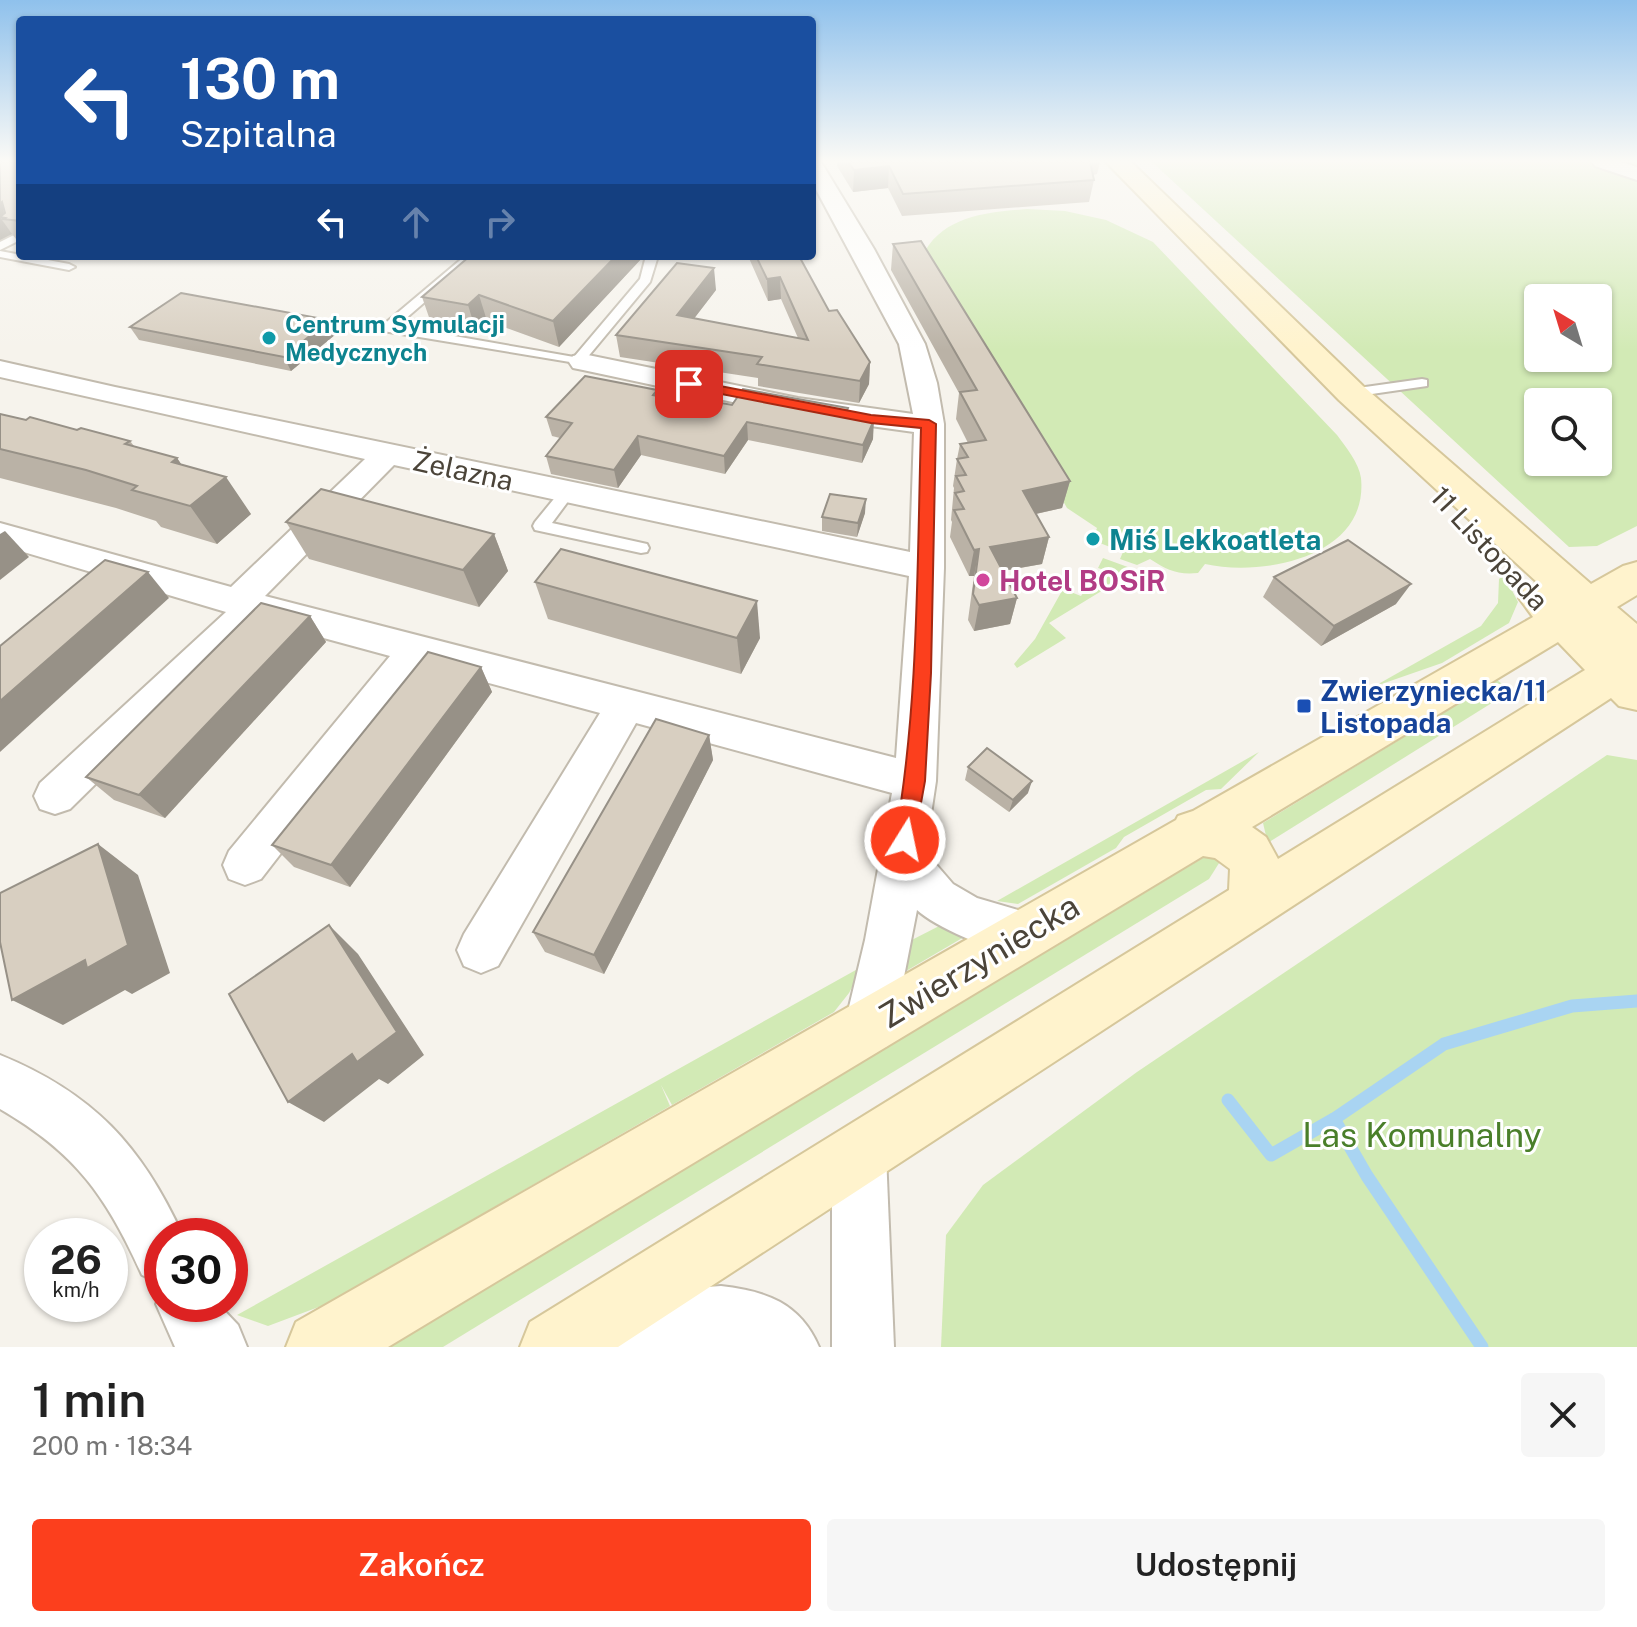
<!DOCTYPE html>
<html lang="pl">
<meta charset="utf-8">
<style>
:root{--surface:#fff;--page:#f6f6f6;--text:#222;--muted:#767676;--accent:#fc3f1d}
body{margin:0;font-family:"Public Sans",sans-serif;background:var(--page);color:var(--text);height:100vh;display:flex;flex-direction:column;font-size:30px;white-space:nowrap}
*{box-sizing:border-box;margin:0}
p{font-size:26px;color:var(--muted)}
.icon{flex:none;width:44px;height:44px;fill:none;stroke:currentColor;stroke-width:2;stroke-linecap:round;stroke-linejoin:round}
.map{position:relative;height:1347px;overflow:hidden}
.sheet{display:flex;flex-direction:column;background:var(--surface);flex:1}
.sheet>*{flex:none}
.guide{position:absolute;left:16px;top:16px;width:800px;height:244px;border-radius:8px;box-shadow:0 2px 6px #0004;background:#1a4fa0;color:#fff;overflow:hidden}
.needle{width:52px;rotate:322deg}
.tools{position:absolute;left:1524px;top:284px;display:grid;gap:16px}
.tools a{display:grid;place-items:center;width:88px;height:88px;border-radius:8px;background:var(--surface);box-shadow:0 2px 6px #0004;font-size:40px}
.speed{position:absolute;left:24px;top:1218px;display:flex;gap:16px;font-size:40px;font-weight:700;text-align:center}
.speed>*{display:grid;place-content:center;width:104px;height:104px;border-radius:50%;background:var(--surface);box-shadow:0 2px 6px #0004;line-height:1}
.speed small{font-size:20px;font-weight:400}
.speed .limit{border:12px solid #d22;background:#fff;color:#111}
.pin{position:absolute;display:grid;place-items:center;width:68px;height:68px;color:#fff;margin:-34px;border-radius:16px;box-shadow:0 4px 12px #0006}
.me{position:absolute;width:88px;margin:-44px;rotate:10deg;stroke-linejoin:round;filter:drop-shadow(0 0 6px #0008)}
.turn{display:flex;align-items:center;gap:28px;height:168px;padding:0 32px;font-size:36px}
.turn .icon{width:104px;height:104px;stroke-width:2.5}
.turn b{display:block;font-size:56px;line-height:68px}
.lanes{display:flex;align-items:center;height:76px;padding:0 32px;background:#0003;justify-content:center;gap:40px;direction:ltr}
.lanes .off{opacity:.35}
.round{display:grid;place-items:center;flex:none;width:84px;height:84px;border-radius:8px;background:var(--page)}
.headline{display:flex;align-items:center;justify-content:space-between;height:136px;padding:0 32px}
h1{font-size:48px;font-weight:600;line-height:60px}
.cta{display:flex;gap:16px;margin-top:auto;padding:16px 32px}
.cta a{flex:1;height:92px;border-radius:8px;background:var(--accent);color:#fff;font-size:32px;font-weight:600;line-height:92px;text-align:center}
.cta a+a{background:var(--page);color:var(--text)}
.map>svg:first-child{display:block}
.green{fill:#d2eab5;fill-rule:evenodd}
.lines{fill:none;stroke-linecap:round;stroke-linejoin:round}
.stream{stroke:#a9d4f2;stroke-width:13}
.lane-casing{stroke:#c2bbae;stroke-width:4}
.street-casing{stroke:#c2bbae;stroke-width:4}
.secondary-casing{stroke:#d6c79b;stroke-width:4}
.lane{fill:#fff;fill-rule:evenodd}
.street{fill:#fff;fill-rule:evenodd}
.secondary{fill:#fff3cd;fill-rule:evenodd}
.wall{fill:#bab2a6}
.shaded-wall{fill:#979187}
.building{fill:#d8cfc1;stroke:#979187;stroke-width:2}
.route{fill:#fc3f1d;stroke:#a42913;stroke-width:2}
.culture-dot{fill:#0f9aa8;stroke:#fff;stroke-width:3}
.hotel-dot{fill:#d1479c;stroke:#fff;stroke-width:3}
.transit-dot{fill:#1a4fb4;stroke:#fff;stroke-width:3}
.labels{text-anchor:middle;dominant-baseline:central;stroke-width:6;stroke-linejoin:round;paint-order:stroke}
.far-culture-label{font-size:24px;font-weight:bold;fill:#0d838f;stroke:#fff;text-anchor:start}
.street-label{font-size:28px;fill:#4b4439;stroke:#fff}
.culture-label{font-size:28px;font-weight:bold;fill:#0d838f;stroke:#fff;text-anchor:start}
.hotel-label{font-size:28px;font-weight:bold;fill:#b23c85;stroke:#fff;text-anchor:start}
.transit-label{font-size:28px;font-weight:bold;fill:#164399;stroke:#fff;text-anchor:start}
.near-street-label{font-size:34px;fill:#4b4439;stroke:#fff}
.near-park-label{font-size:34px;fill:#4a7f2a;stroke:#fff}
</style>
<div class="map">
<svg width="1637" height="1347" viewBox="0 0 1637 1347">
<rect width="100%" height="100%" fill="#f6f3ec"/>
<!-- green -->
<g class="green">
<path d="M1152 162H1637V526L1597 546 1569 547ZM1538 298H1598V358H1538ZM1538 402H1598V462H1538Z"/>
<path d="M1027 209 1065 211 1106 220 1153 242 1337 435C1346 447 1359 463 1361 478 1369 557 1263 577 1205 564L1198 573C1177 575 1167 570 1150 559L1137 565 1120 559 1123 552 1092 540 1097 528 1067 508 925 251C946 215 990 212 1027 209Z"/>
<path d="M1103 558 1136 570 1049 623 1066 638 1017 668 1014 664 1035 639 1063 589 1081 596 1088 586 1100 589 1110 572 1098 568Z"/>
<path d="M1504 575 1518 602 1509 623 1442 663 1373 687 1481 626 1498 603 1499 579Z"/>
<path d="M1497 680 1511 691 1269 842 1267 840 1263 823Z"/>
<path d="M1259 752 1221 789 1206 790 1124 837 1116 848 1018 904 997 901Z"/>
<path d="M1607 755 1637 760V1347H941L946 1235 983 1185 1137 1072Z"/>
<path d="M1211 853 1221 860 1209 879 443 1347H388Z"/>
<path d="M945 923 964 937 901 974 902 945Z"/>
<path d="M863 966 849 993 834 1012 672 1105 661 1085 670 1106 324 1305 268 1326 237 1315Z"/>
</g>
<g class="lines">
<!-- stream -->
<g class="stream">
<path d="M1228 1100 1271 1155 1334 1119"/>
<path d="M1482 1347 1367 1176 1334 1119 1444 1044 1572 1006 1637 1001"/>
</g>
<defs>
<g id="lane">
<path d="M20 232V240L0 250V242Z"/>
<path d="M0 251 69 264 75 267 69 270 0 257Z"/>
<path d="M465 256H478L397 326 574 357 640 279 646 256H658L650 282 586 359 589 362 588 365 383 331V325Z"/>
<path d="M1422 379 1427 380V386L1351 397 1344 393 1351 389Z"/>
<path d="M567 487 575 492 552 523 647 544 649 548 647 552 641 553 535 530 533 526 535 522 562 489Z"/>
</g>
<g id="street">
<path d="M812 162H821L874 249 925 344 937 383 944 424V568L936 781 927 841 934 862 953 884 977 898 1042 917 1048 933 1042 949C1036 951 1029 955 1023 955 999 955 935 927 917 910L894 1028 887 1046 869 1053 851 1046 844 1028 865 940 892 793 636 723 498 966 481 973 464 966 457 950 464 934 600 713 426 666 261 879 245 885 229 879 223 865 229 851 390 656 261 621 70 809 55 814 40 809 34 796 40 783 226 612 0 545V523L231 587 365 459 0 377V361L115 387 910 552 914 432 798 416 583 370 573 368 569 362 573 356 583 354 798 398 913 414 899 344 812 182ZM394 465 909 576 896 758 265 596Z"/>
<path d="M1592 162H1621L1637 167V180L1595 166Z"/>
<path d="M0 1055C93 1093 142 1146 183 1236H162V1284L142 1275C107 1197 76 1153 0 1109Z"/>
<path d="M859 1127 878 1135 886 1154 894 1347H832V1154L840 1135Z"/>
<path d="M721 1286C766 1291 800 1303 819 1347H552L561 1325C612 1304 665 1289 721 1286Z"/>
<path d="M162 1290V1304H218L238 1325 247 1347H175L156 1304Z"/>
</g>
<path id="secondary" d="M1106 162H1131L1363 386 1591 584 1623 566 1637 562V595L1617 607 1637 624V710L1619 706 1611 698 618 1347H520L530 1322 1229 890 1230 869 1215 858 1203 856 388 1347H286L296 1322 1176 820 1178 816 1193 811 1533 617 1519 598 1525 588 1538 583 1339 400ZM1558 642 1585 670 1278 859 1266 837 1252 827Z"/>
</defs>
<!-- lane casing -->
<use href="#lane" class="lane-casing"/>
<!-- street casing -->
<use href="#street" class="street-casing"/>
<!-- secondary casing -->
<use href="#secondary" class="secondary-casing"/>
<!-- lane -->
<use href="#lane" class="lane"/>
<!-- street -->
<use href="#street" class="street"/>
<!-- secondary -->
<use href="#secondary" class="secondary"/>
</g>
<!-- wall -->
<g class="wall">
<path d="M0 162H20V244L12 234 0 240Z"/>
<path d="M837 162H1100L1097 174 1093 175 1094 180 1089 202 902 216 888 188 853 192 837 166Z"/>
<path d="M893 244 1070 481 1062 508 1036 514 1049 537 1042 564 1003 571 1017 598 1010 624 974 631 968 620 974 576H969L950 537 952 522 951 520 954 488 953 486 957 459 960 444 968 443 956 419 959 393 891 270Z"/>
<path d="M470 256H642V258L559 347 487 321 476 331 431 323 422 297Z"/>
<path d="M748 256H799L829 311 870 362 869 384 859 403 758 386V378L620 357 616 335 716 290 694 318 798 338 781 299 768 301Z"/>
<path d="M329 320 336 334 291 371 139 340 130 327Z"/>
<path d="M657 390 658 396 713 407 732 405 848 408V416L873 439 862 463 748 440 725 474 641 455 618 488 551 474 546 456 560 438 552 436 546 417Z"/>
<path d="M0 414 130 441 134 446 177 458 181 464 251 514 217 544 161 527 156 521 116 508 0 478Z"/>
<path d="M865 513 857 537 822 531V517Z"/>
<path d="M286 522 494 534 508 571 479 607 309 559Z"/>
<path d="M1274 577 1396 604 1321 646 1263 597Z"/>
<path d="M535 582 760 638 741 674 548 619Z"/>
<path d="M310 616 326 642 165 818 114 800 86 777Z"/>
<path d="M481 667 492 692 350 887 294 867 272 845Z"/>
<path d="M709 735 713 760 604 974 545 952 533 932Z"/>
<path d="M968 767 1028 793 1009 812 965 780Z"/>
</g>
<!-- shaded-wall -->
<g class="shaded-wall">
<path d="M889 166 888 188 853 192 854 170Z"/>
<path d="M2 202 5 218 0 217V204Z"/>
<path d="M0 217 12 234 0 240Z"/>
<path d="M616 256H642V258L559 347 553 321Z"/>
<path d="M714 268 716 290 680 337 677 315Z"/>
<path d="M780 277 781 299 768 301 767 279Z"/>
<path d="M479 295 487 321 476 331 468 305Z"/>
<path d="M329 320 336 334 291 371 284 357Z"/>
<path d="M870 362 869 384 859 403 860 381Z"/>
<path d="M874 420 873 439 862 463 863 445Z"/>
<path d="M747 422 748 440 725 474 724 456Z"/>
<path d="M638 436 641 455 618 488 614 470Z"/>
<path d="M177 458 203 496 226 477 251 514 217 544 190 506 172 462Z"/>
<path d="M1070 481 1062 508 1017 518 1023 491Z"/>
<path d="M866 499 865 513 857 537 858 523Z"/>
<path d="M5 531 29 557 0 580V534Z"/>
<path d="M494 534 508 571 479 607 463 570Z"/>
<path d="M1049 537 1042 564 985 574 990 547Z"/>
<path d="M979 549 974 576H969L974 550Z"/>
<path d="M148 572 169 598 0 752V701Z"/>
<path d="M1411 584 1396 604 1321 646 1334 626Z"/>
<path d="M1017 598 1010 624 974 631 979 605Z"/>
<path d="M757 601 760 638 741 674 737 638Z"/>
<path d="M310 616 326 642 165 818 139 795Z"/>
<path d="M481 667 492 692 350 887 331 865Z"/>
<path d="M709 735 713 760 604 974 594 955Z"/>
<path d="M1032 781 1028 793 1009 812 1013 800Z"/>
<path d="M98 844 138 875 170 973 132 994 125 990 63 1025 12 1000Z"/>
<path d="M329 925 358 954 424 1055 388 1084 379 1079 324 1122 288 1102Z"/>
</g>
<!-- building -->
<g class="building">
<path d="M0 162H20V221L3 219 5 218 0 217 5 213 2 202 0 204Z"/>
<path d="M848 162H1090L1094 180 903 194 889 166 854 170Z"/>
<path d="M921 241 1070 481 1023 491 1049 537 990 547 1017 598 979 605 973 594 979 549 974 550 954 510 964 509 955 493 964 491 956 476 966 475 957 459 968 457 960 444 986 440 960 392 977 390 893 244Z"/>
<path d="M470 256H616L553 321 479 295 468 305 422 297Z"/>
<path d="M756 256H799L829 311 837 310 870 362 860 381 757 364 762 357 616 335 677 263 714 268 677 315 808 340 780 277 767 279Z"/>
<path d="M181 293 329 320 284 357 130 327Z"/>
<path d="M585 376 657 390 653 395 713 407 716 402 732 405 743 389 848 408 845 415 874 420 863 445 747 422 724 456 638 436 614 470 546 456 572 423 546 417Z"/>
<path d="M0 414 26 420 30 417 77 430 81 428 130 441 125 444 177 458 172 462 226 477 190 506 132 490 137 486 86 470 0 449Z"/>
<path d="M321 489 494 534 463 570 286 522Z"/>
<path d="M830 494 866 499 858 523 822 517Z"/>
<path d="M1348 540 1411 584 1334 626 1274 577Z"/>
<path d="M561 549 757 601 737 638 535 582Z"/>
<path d="M105 560 148 572 0 701V646Z"/>
<path d="M261 603 310 616 139 795 86 777Z"/>
<path d="M428 652 481 667 331 865 272 845Z"/>
<path d="M656 719 709 735 594 955 533 932Z"/>
<path d="M987 748 1032 781 1013 800 968 767Z"/>
<path d="M98 844 128 945 87 968 85 960 12 1000 0 942V893Z"/>
<path d="M329 925 397 1032 357 1062 352 1054 288 1102 229 994Z"/>
</g>
<!-- sky -->
<linearGradient id="sky" x2="0" y2="1"><stop stop-color="#8fc1ec"/><stop offset="0.46" stop-color="#fbfaf6"/><stop offset="1" stop-color="#fbfaf6" stop-opacity="0"/></linearGradient>
<rect width="1637" height="350" fill="url(#sky)"/>
<!-- route -->
<path class="route" d="M689 380 871 415 929 420 936 424 931 673 925 781 913 847 905 849 898 847 895 840C919 705 917 565 921 428L871 423 685 387V381Z"/>
<!-- markers -->
<g class="culture-dot">
<circle cx="269" cy="338" r="8"/>
<circle cx="1093" cy="539" r="8"/>
</g>
<circle class="hotel-dot" cx="983" cy="580" r="8"/>
<rect class="transit-dot" x="1296" y="698" width="16" height="16" rx="4"/>
<g class="labels">
<!-- far-culture labels -->
<g class="far-culture-label">
<text x="285" y="324">Centrum Symulacji<tspan x="285" dy="28">Medycznych</tspan></text>
</g>
<!-- street labels -->
<g class="street-label">
<text transform="translate(463 470) rotate(12)">Żelazna</text>
<text transform="translate(1490 548) rotate(47)">11 Listopada</text>
</g>
<!-- culture labels -->
<g class="culture-label">
<text x="1109" y="539">Miś Lekkoatleta</text>
</g>
<!-- hotel labels -->
<g class="hotel-label">
<text x="999" y="580">Hotel BOSiR</text>
</g>
<!-- transit labels -->
<g class="transit-label">
<text x="1320" y="690">Zwierzyniecka/11<tspan x="1320" dy="32">Listopada</tspan></text>
</g>
<!-- near-street labels -->
<g class="near-street-label">
<text transform="translate(979 961) rotate(-31)">Zwierzyniecka</text>
</g>
<!-- near-park labels -->
<g class="near-park-label">
<text x="1422" y="1135">Las Komunalny</text>
</g>
</g>
</svg>
<div class="tools">
<a><svg class="needle" viewBox="-14 -14 28 28"><path d="M0-13l5 13h-10z" fill="#e53935"/><path d="M0 13l5-13h-10z" fill="#767676"/></svg></a>
<a><svg class="icon" aria-label="search" viewBox="0 0 24 24"><circle cx="10" cy="10" r="6"/><path d="M15 15l6 6"/></svg></a>
</div>
<div class="speed"><div>26<small>km/h</small></div><div class="limit">30</div></div>
<div class="pin" style="left:689px;top:384px;background:#d93025"><svg class="icon" aria-label="arrive" viewBox="0 0 24 24"><path d="M6 21V4h12l-3 4 3 4H6"/></svg></div>
<svg class="me" style="left:905px;top:840px" viewBox="-20 -20 40 40"><circle r="17" fill="#fc3f1d" stroke="#fff" stroke-width="3"/><path d="M0-11L8 9 0 5-8 9z" fill="#fff"/></svg>
<div class="guide">
<div class="turn"><svg class="icon" aria-label="left" viewBox="0 0 24 24"><path d="M17 20v-9H6M10 6l-5 5 5 5"/></svg><div><b>130 m</b>Szpitalna</div></div>
<div class="lanes"><svg class="icon" aria-label="left" viewBox="0 0 24 24"><path d="M17 20v-9H6M10 6l-5 5 5 5"/></svg><svg class="icon off" aria-label="ahead" viewBox="0 0 24 24"><path d="M12 20V5M6 11l6-6 6 6"/></svg><svg class="icon off" aria-label="right" viewBox="0 0 24 24"><path d="M7 20v-9h11M14 6l5 5-5 5"/></svg></div>
</div>
</div>
<section class="sheet">
<div class="headline"><div><h1>1 min</h1><p>200 m · 18:34</p></div><a class="round"><svg class="icon" aria-label="close" viewBox="0 0 24 24"><path d="M6 6l12 12M18 6L6 18"/></svg></a></div>
<div class="cta"><a>Zakończ</a><a>Udostępnij</a></div>
</section>
